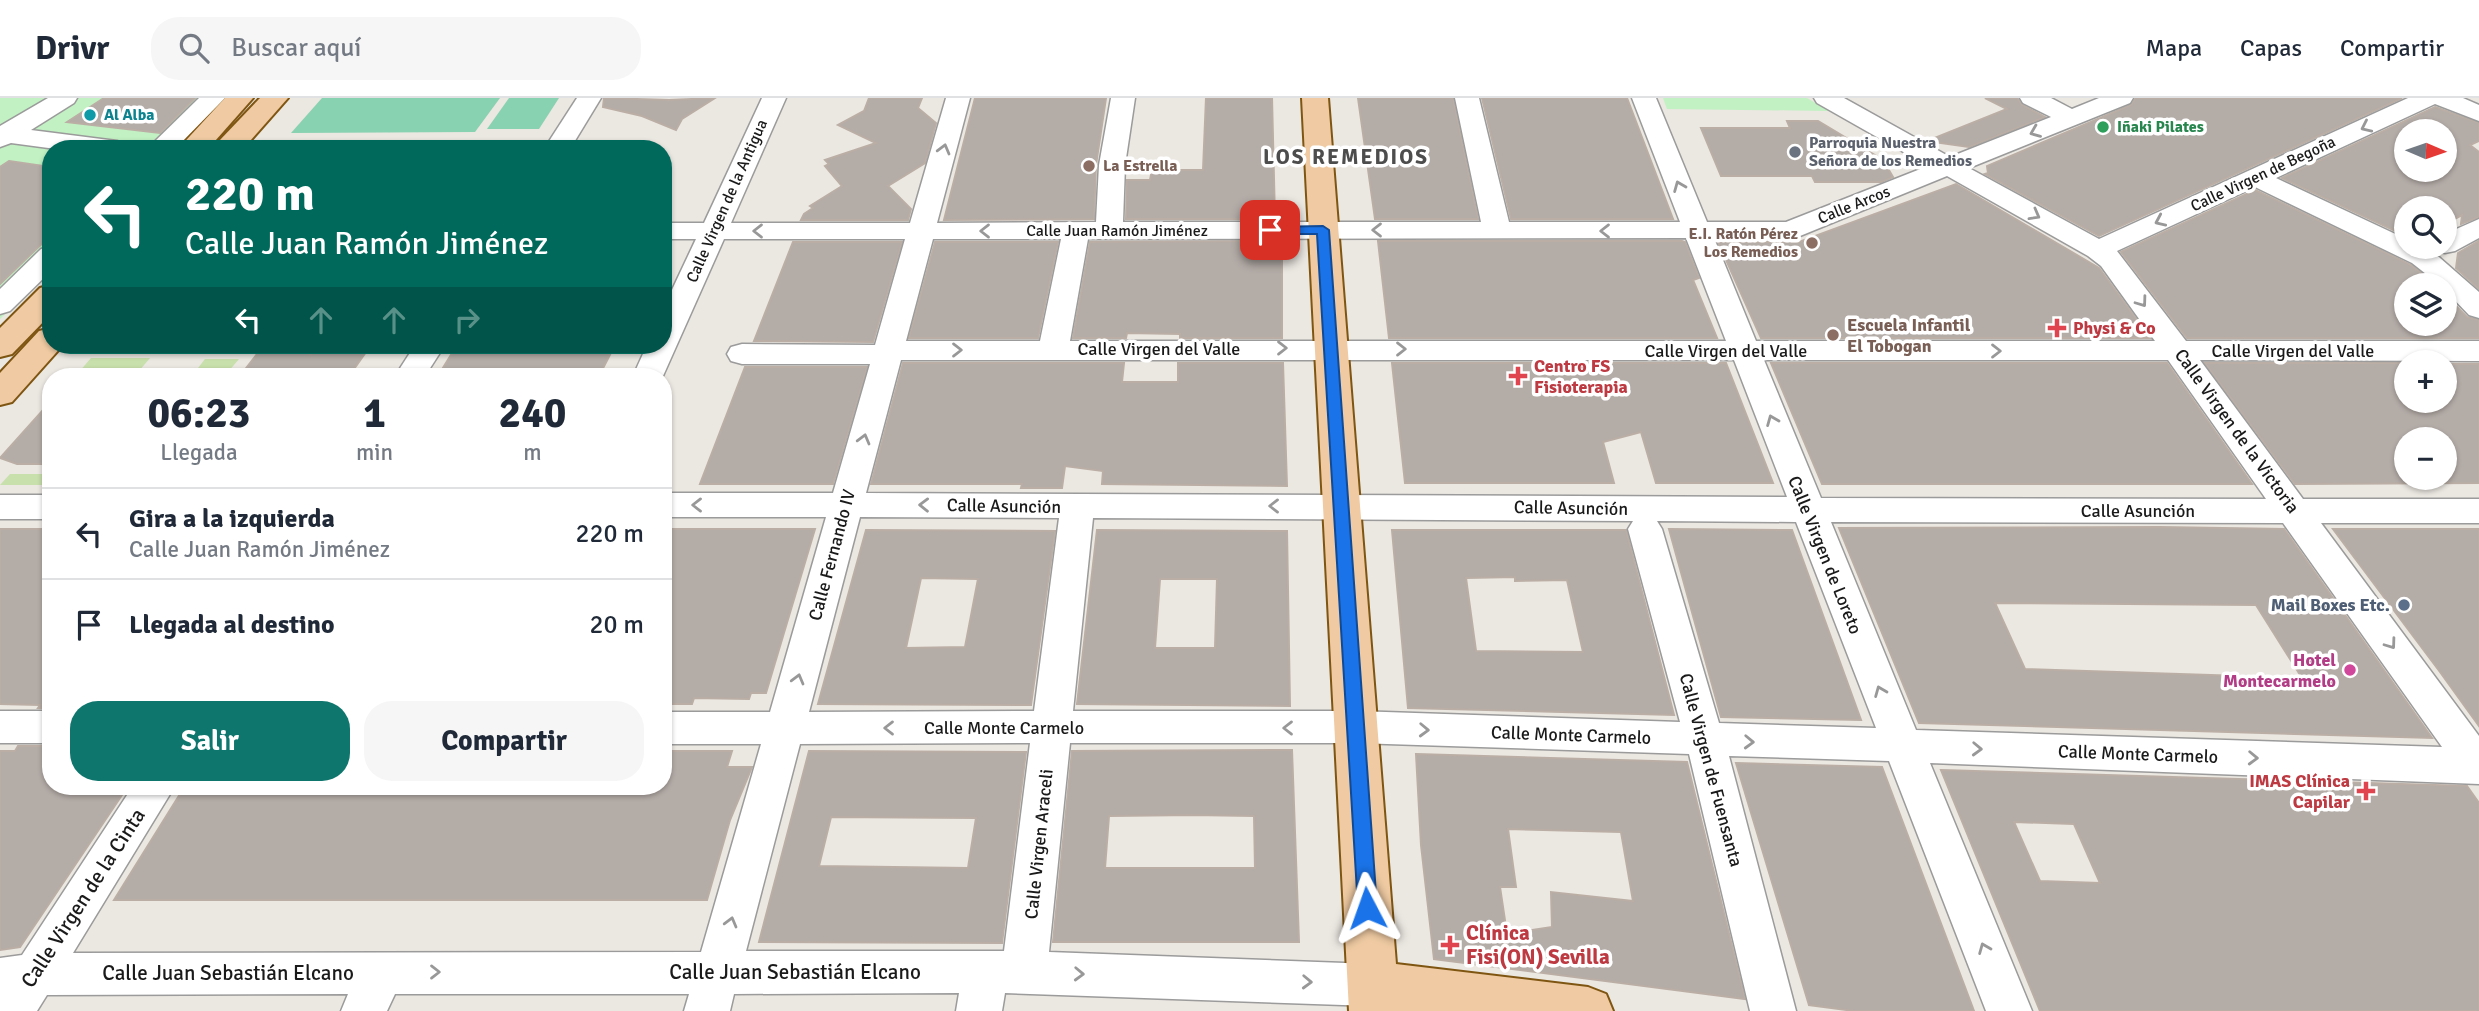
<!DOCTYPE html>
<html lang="es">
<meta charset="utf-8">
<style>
:root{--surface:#fff;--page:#f6f6f7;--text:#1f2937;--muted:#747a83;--line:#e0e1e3;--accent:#0f766e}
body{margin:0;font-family:Signika,sans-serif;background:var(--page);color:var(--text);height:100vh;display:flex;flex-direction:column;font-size:26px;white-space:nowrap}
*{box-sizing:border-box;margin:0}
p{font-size:23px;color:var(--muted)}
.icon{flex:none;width:38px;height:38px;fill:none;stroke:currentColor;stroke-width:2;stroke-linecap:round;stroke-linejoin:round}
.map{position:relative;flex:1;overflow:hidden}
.sheet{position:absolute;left:42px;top:270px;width:630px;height:427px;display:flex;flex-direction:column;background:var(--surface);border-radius:28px;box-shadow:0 2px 5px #0004}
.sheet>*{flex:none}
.top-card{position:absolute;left:42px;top:42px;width:630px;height:214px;border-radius:28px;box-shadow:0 2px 5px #0004;background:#00695c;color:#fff;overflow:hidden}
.needle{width:46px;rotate:92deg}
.buttons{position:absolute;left:2394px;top:21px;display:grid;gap:14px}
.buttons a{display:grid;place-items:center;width:63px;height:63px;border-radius:50%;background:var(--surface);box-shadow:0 2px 5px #0004;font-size:35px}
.pin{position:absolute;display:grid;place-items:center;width:60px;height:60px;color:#fff;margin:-30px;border-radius:14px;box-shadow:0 4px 10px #0006}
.me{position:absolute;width:77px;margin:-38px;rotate:356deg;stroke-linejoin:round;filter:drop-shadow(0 0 5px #0008)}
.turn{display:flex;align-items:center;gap:24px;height:147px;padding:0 28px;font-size:32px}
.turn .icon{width:91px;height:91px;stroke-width:2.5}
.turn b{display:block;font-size:49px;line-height:60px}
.lanes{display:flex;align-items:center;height:66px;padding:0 28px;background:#0003;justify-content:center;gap:35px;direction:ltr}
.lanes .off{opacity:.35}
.eta{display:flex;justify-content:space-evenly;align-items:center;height:119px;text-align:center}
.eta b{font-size:42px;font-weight:700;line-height:49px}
.primary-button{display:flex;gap:14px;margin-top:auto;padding:14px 28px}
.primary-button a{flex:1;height:80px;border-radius:28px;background:var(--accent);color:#fff;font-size:28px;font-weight:700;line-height:80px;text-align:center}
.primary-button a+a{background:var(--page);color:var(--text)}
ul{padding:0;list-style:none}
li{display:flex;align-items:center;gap:21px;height:91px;padding:0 28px;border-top:2px solid var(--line)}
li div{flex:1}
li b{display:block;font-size:26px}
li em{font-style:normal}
header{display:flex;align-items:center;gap:42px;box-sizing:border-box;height:98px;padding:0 35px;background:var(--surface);border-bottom:2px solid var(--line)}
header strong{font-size:33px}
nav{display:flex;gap:38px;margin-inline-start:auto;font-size:24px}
.search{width:490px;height:63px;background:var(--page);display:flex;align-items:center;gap:18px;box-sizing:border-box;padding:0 24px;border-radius:28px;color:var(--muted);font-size:26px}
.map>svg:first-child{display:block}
.grass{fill:#c8e0ac}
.park{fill:#c2f1c3}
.pitch{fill:#88d1b1}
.building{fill:#b4aca7;stroke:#baaea5;stroke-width:2;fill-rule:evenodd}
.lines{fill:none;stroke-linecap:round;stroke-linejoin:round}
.minor-casing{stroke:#9b9b9b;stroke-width:3}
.major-casing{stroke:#7f5512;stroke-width:4}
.minor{fill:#fff;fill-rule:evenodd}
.major{fill:#efcaa2;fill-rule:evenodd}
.oneway{stroke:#989898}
.route{fill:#1a73e8;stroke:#114b97;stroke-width:2}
.culture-dot{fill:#0f9aa8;stroke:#fff;stroke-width:2.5}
.leisure-dot{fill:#2e9e5b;stroke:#fff;stroke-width:2.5}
.worship-dot{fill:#6b7280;stroke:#fff;stroke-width:2.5}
.education-dot{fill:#8d6e63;stroke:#fff;stroke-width:2.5}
.health-dot{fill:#e0444e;stroke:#fff;stroke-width:2.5}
.service-dot{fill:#5c6f8a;stroke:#fff;stroke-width:2.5}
.hotel-dot{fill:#d1479c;stroke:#fff;stroke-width:2.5}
.labels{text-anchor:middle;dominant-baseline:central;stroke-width:7;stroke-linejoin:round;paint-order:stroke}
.far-culture-label{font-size:16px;font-weight:bold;fill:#0d838f;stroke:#fff;text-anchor:start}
.far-leisure-label{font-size:16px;font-weight:bold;fill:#27864d;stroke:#fff;text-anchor:start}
.far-worship-label{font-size:16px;font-weight:bold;fill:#5b616d;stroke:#fff;text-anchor:start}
.far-education-label{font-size:16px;font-weight:bold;fill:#785e54;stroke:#fff;text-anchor:start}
.far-street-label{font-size:16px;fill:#1a1a1a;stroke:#fff}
.education-label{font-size:18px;font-weight:bold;fill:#785e54;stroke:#fff;text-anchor:start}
.health-label{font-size:18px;font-weight:bold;fill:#be3a42;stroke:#fff;text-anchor:start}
.street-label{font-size:18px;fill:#1a1a1a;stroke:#fff}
.service-label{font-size:18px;font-weight:bold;fill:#4e5e75;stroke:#fff;text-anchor:end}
.hotel-label{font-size:18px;font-weight:bold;fill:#b23c85;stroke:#fff;text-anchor:end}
.far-district-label{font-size:21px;font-weight:bold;letter-spacing:2px;fill:#4d4d4d;stroke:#fff}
.near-street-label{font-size:21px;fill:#1a1a1a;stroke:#fff}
.near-health-label{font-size:21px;font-weight:bold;fill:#be3a42;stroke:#fff;text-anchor:start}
</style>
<header>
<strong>Drivr</strong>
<div class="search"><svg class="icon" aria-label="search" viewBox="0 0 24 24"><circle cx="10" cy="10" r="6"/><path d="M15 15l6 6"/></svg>Buscar aquí</div>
<nav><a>Mapa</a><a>Capas</a><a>Compartir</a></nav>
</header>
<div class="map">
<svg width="2479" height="913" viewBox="0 0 2479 913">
<rect width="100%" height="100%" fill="#ebe7e1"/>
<!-- grass -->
<g class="grass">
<path d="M91 260H150L139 273 79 274Z"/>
<path d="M205 261H239L228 274H195Z"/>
<path d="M10 376H51V387H0Z"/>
</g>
<!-- park -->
<g class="park">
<path d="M0 0H224L172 51H51V171L0 221Z"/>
<path d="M1663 0H1807L1829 13 1667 11Z"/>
</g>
<!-- pitch -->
<g class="pitch">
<path d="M322 0H500L475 34 291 35Z"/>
<path d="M509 0H559L539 31H487Z"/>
</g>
<!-- building -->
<g class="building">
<path d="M104 0H195L160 35 67 24Z"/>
<path d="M604 0 669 2 715 0 682 21 676 32 642 18 603 9Z"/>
<path d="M869 0H922L918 10 936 25 925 65 888 88 911 111 908 122H801L804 116 813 110 810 108 842 88 825 68 829 66 825 62 876 45 838 27 864 13Z"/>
<path d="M975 0H1106L1096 67 1094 121 944 122Z"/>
<path d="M1206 0H1272L1275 121H1126L1127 82H1150L1152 72H1203Z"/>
<path d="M1358 0H1453L1478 121H1375Z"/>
<path d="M1482 0H1627L1673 121H1511Z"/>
<path d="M1985 0H2017L2022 7 2045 19 1969 49 1927 43 2007 11Z"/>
<path d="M2136 0H2402L2099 138 1985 76 1988 75 1987 68 2131 7Z"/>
<path d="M2435 9 2479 25V43L2470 47 2479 54V119L2461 126 2462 117 2445 126V110H2406V138L2282 80ZM2406 33H2445V72H2406Z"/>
<path d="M1787 23H1818L1883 62 1893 79 1881 84H1815L1812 78H1721L1701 30H1790Z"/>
<path d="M9 63 51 69V137L0 186V69Z"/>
<path d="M1956 86 2099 170 2150 240H1761L1718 144H1799Z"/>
<path d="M2255 92 2411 167 2430 182 2435 187H2406V226H2445V197L2467 219 2479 222V240H2187L2121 154Z"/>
<path d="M1276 143V151H1282V240H1180V236L1127 235 1126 240H1073L1090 144Z"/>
<path d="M1378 143H1682L1685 144 1699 180 1693 182 1717 240H1389Z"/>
<path d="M2479 143V191L2456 170 2458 155Z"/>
<path d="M793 144H902L873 244 754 243Z"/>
<path d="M935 144H1058L1038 240H909Z"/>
<path d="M264 247H306L310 257 328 247H371L349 278H240Z"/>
<path d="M457 247H615L599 278H438Z"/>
<path d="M903 265H1124L1122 284H1178V265H1283L1287 388 1102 386 1103 373 1065 368 1062 390H1021L1022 386H871Z"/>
<path d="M1392 265H1726L1773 385H1656L1641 334 1603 344 1614 385H1405Z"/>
<path d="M1771 265H2167L2252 386H1822Z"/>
<path d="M2205 265H2406V303H2445V266H2479V385L2295 386ZM2406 341H2445V380H2406Z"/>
<path d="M745 269H867L833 386H700Z"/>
<path d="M51 303V366H17L0 360Z"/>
<path d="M2160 429 2284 431 2432 640 1919 625 1839 430ZM1995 505 2256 507 2302 580 2025 571Z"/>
<path d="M0 431H51V610H38L40 607 0 606Z"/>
<path d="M663 431H815L766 595H751L749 601 694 600 692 606H663Z"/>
<path d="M1669 431 1792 432 1861 622 1721 619Z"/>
<path d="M2333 431H2479V628L2440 574Z"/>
<path d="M866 432 1055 433 1031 607 818 606ZM921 480 978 481 965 549 906 550Z"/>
<path d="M1097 432 1287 433 1290 608 1077 606ZM1160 481H1217L1215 550H1155Z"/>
<path d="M1392 432H1626L1674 617 1408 610ZM1515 479V483L1567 482 1583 554 1476 553 1466 480Z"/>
<path d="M18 648H51V688H128L20 849 0 852V653H15Z"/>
<path d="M1292 652 1299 844H1053L1072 653ZM1193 717 1254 718 1255 770H1105L1109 718Z"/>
<path d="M663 653H732L727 669H752L730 722 707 802H114L185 688H663Z"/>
<path d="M809 653 1026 654 1002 845 759 844ZM831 719 976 720 968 770 819 768Z"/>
<path d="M1416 656 1687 664 1745 901 1434 861 1421 747ZM1508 731 1621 734 1633 803 1551 794 1552 829 1507 836 1500 789H1516Z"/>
<path d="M1736 665 1882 669 1974 913H1854L1809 907Z"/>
<path d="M1941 672 2467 688 2479 705V913H2040ZM2014 724 2074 726 2100 785 2040 783Z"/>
</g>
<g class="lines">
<defs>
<g id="minor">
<path d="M48 0H77L74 5 31 32 117 43 126 46 130 51H56L11 45 0 49V28Z"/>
<path d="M199 0H225L175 51H147Z"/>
<path d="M577 0H601L570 51H544Z"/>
<path d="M762 0H786L731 125H910L946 0H970L937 125 1096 124 1099 67 1111 0H1135L1125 67 1123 124H1481L1455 0H1479L1509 124H1680L1632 0H1656L1707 124H1786L1928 68 1817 5 1814 0H1844L1950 59 2051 19 2023 5 2020 0H2051L2072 11 2099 0H2133L2130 5 1969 70 2099 141 2408 0H2463L2479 7V23L2435 6 2276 80 2406 141V149H2423L2432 153 2479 194V220L2469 217 2445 192V187H2440L2412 165 2255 89 2117 153 2186 243H2479V263L2200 262 2303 401H2479V425H2321L2479 638V686L1930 665 2032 913H1986L1889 663 1729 658 1796 913H1750L1689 656 1356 645H1070L1049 854 1372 866 1388 872 1395 887 1388 902 1372 908 1005 895 1002 913H956L959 895 734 896 730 913H684L689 896H395L387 913H341L348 896 47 897 37 913H0V860L22 857 133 688H175L73 855 701 854 761 646H663V614H770L826 419H663V395H833L870 266H742L731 263 727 256 731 249 742 246 875 247 905 141H724L663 278H633L647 247H663V211L696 141H663V125H704ZM1947 78 2088 158 2101 168 2155 243H1756L1714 140H1790L1800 138ZM1686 140 1726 243H1070L1088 141ZM933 141H1061L1040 243H906ZM901 262H1734L1787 399 866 395ZM1764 262H2168L2266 401 1821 400ZM860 419 1059 420 1034 613 809 614ZM1093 420 1633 423 1628 431 1680 624 1356 613H1073ZM1657 423 1796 424 1876 630 1719 625 1662 431ZM1831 424 2283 425 2442 649 1916 632ZM1030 645 1004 853H746L800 646Z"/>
<path d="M2479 121V140L2455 153 2445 155 2435 153 2432 149H2445V136Z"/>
<path d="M51 149V173L10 213 0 216V191L41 151Z"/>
<path d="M415 247H445L425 278H395Z"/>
<rect x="0" y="397" width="51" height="24"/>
<rect x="0" y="613" width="51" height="32"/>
</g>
<g id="major">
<path d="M225 0H253L208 51H178Z"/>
<path d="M260 0H288L243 51H216L219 43Z"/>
<path d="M1302 0H1328L1396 866 1588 889 1606 896 1613 913H1349Z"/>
<path d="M51 187V216L12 256 0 259V230L40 190Z"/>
<path d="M51 230V247H63L12 304 0 307V275L39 233Z"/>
</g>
</defs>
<!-- minor casing -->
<use href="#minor" class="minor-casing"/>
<!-- major casing -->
<use href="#major" class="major-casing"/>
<!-- minor -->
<use href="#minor" class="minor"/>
<!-- major -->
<use href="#major" class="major"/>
</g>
<!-- one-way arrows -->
<defs><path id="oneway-chevron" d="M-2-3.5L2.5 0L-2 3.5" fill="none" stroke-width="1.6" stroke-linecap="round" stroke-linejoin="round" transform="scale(1.75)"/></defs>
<g class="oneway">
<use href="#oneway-chevron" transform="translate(2366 29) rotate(155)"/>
<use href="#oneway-chevron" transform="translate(2035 34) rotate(158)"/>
<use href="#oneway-chevron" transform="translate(944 51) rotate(-75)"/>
<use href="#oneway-chevron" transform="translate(1679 88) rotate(-112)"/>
<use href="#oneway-chevron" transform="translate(2035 117) rotate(29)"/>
<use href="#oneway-chevron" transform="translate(2160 123) rotate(156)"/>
<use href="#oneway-chevron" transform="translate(1377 132) rotate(-180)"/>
<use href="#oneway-chevron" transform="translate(758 133) rotate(180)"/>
<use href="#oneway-chevron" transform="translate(985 133) rotate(180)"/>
<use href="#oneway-chevron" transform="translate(1605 133) rotate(180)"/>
<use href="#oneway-chevron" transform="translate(2142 204) rotate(54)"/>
<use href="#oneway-chevron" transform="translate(1282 250)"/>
<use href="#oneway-chevron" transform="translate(1401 251)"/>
<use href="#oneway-chevron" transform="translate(957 252)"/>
<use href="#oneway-chevron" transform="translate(1996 253)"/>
<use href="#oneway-chevron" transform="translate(1772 322) rotate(-112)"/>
<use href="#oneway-chevron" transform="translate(864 341) rotate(-75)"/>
<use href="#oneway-chevron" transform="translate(697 407) rotate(180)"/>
<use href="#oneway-chevron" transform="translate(924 407) rotate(-179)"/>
<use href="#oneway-chevron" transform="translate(1274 408) rotate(180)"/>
<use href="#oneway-chevron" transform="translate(2391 546) rotate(54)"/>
<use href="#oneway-chevron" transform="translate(798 581) rotate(-75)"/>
<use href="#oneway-chevron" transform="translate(1880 593) rotate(-112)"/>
<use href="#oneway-chevron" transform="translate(889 630) rotate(-180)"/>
<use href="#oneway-chevron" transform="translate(1288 630) rotate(180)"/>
<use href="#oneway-chevron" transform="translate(1424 632) rotate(2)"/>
<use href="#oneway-chevron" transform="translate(1749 644) rotate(2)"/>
<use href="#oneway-chevron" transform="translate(1977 651) rotate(2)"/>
<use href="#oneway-chevron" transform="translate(2253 660) rotate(2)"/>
<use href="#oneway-chevron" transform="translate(731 824) rotate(-75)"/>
<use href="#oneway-chevron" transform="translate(1984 850) rotate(-112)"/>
<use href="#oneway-chevron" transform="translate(435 874)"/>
<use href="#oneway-chevron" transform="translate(1079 876) rotate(2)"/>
<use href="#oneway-chevron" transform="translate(1307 884) rotate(2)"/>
</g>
<!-- route -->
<path class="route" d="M1323 128 1329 132 1377 810 1374 816 1367 818 1360 816 1358 810 1317 136H1270L1263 132 1270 129Z"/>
<!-- markers -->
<circle class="culture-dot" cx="90" cy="17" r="7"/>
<circle class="leisure-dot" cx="2103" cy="29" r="7"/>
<circle class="worship-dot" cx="1795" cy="54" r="7"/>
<g class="education-dot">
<circle cx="1089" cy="68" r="7"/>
<circle cx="1812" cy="145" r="7"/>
<circle cx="1833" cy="237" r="7"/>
</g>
<g class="health-dot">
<path d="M2053.5 219.5h7v7h7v7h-7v7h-7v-7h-7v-7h7z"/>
<path d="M1514.5 267.5h7v7h7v7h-7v7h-7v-7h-7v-7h7z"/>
<path d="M2362.5 682.5h7v7h7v7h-7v7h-7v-7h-7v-7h7z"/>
<path d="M1446.5 836.5h7v7h7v7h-7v7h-7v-7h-7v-7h7z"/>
</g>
<circle class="service-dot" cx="2404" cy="507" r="7"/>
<circle class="hotel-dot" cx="2350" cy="572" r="7"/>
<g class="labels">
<!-- far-culture labels -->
<g class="far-culture-label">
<text x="104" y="17">Al Alba</text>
</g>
<!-- far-leisure labels -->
<g class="far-leisure-label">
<text x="2117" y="29">Iñaki Pilates</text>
</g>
<!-- far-worship labels -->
<g class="far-worship-label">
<text x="1809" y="45">Parroquia Nuestra<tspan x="1809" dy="18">Señora de los Remedios</tspan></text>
</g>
<!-- far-education labels -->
<g class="far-education-label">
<text x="1103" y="68">La Estrella</text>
<text x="1798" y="136" text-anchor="end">E.I. Ratón Pérez<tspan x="1798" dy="18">Los Remedios</tspan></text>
</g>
<!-- far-street labels -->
<g class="far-street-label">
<text transform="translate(2263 76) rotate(-25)">Calle Virgen de Begoña</text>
<text transform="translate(727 103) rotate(-66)">Calle Virgen de la Antigua</text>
<text transform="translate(1854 107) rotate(-22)">Calle Arcos</text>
<text x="1117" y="133">Calle Juan Ramón Jiménez</text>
</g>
<!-- education labels -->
<g class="education-label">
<text x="1847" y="227">Escuela Infantil<tspan x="1847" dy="21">El Tobogan</tspan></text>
</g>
<!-- health labels -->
<g class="health-label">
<text x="2073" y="230">Physi &amp; Co</text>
<text x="1534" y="268">Centro FS<tspan x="1534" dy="21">Fisioterapia</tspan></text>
<text x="2350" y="683" text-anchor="end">IMAS Clínica<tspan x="2350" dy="21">Capilar</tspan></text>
</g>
<!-- street labels -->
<g class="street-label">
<text x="1159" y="251">Calle Virgen del Valle</text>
<text x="1726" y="253">Calle Virgen del Valle</text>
<text x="2293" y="253">Calle Virgen del Valle</text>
<text transform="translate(2237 333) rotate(54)">Calle Virgen de la Victoria</text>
<text transform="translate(1004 408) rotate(1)">Calle Asunción</text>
<text transform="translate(1571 410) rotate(1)">Calle Asunción</text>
<text x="2138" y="413">Calle Asunción</text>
<text transform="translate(832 457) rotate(-75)">Calle Fernando IV</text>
<text transform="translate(1825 457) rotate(68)">Calle Virgen de Loreto</text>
<text x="1004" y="630">Calle Monte Carmelo</text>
<text transform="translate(1571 637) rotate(2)">Calle Monte Carmelo</text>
<text transform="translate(2138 656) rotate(2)">Calle Monte Carmelo</text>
<text transform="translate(1711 672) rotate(75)">Calle Virgen de Fuensanta</text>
<text transform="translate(1039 746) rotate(-84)">Calle Virgen Araceli</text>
</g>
<!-- service labels -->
<g class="service-label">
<text x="2390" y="507">Mail Boxes Etc.</text>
</g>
<!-- hotel labels -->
<g class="hotel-label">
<text x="2336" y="562">Hotel<tspan x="2336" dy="21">Montecarmelo</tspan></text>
</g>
<!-- far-district labels -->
<g class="far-district-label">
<text x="1346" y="59">LOS REMEDIOS</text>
</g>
<!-- near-street labels -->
<g class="near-street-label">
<text transform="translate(83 800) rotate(-57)">Calle Virgen de la Cinta</text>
<text x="795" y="874">Calle Juan Sebastián Elcano</text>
<text x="228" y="875">Calle Juan Sebastián Elcano</text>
</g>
<!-- near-health labels -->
<g class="near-health-label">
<text x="1466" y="835">Clínica<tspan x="1466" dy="24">Fisi(ON) Sevilla</tspan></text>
</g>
</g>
</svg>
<div class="buttons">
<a><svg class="needle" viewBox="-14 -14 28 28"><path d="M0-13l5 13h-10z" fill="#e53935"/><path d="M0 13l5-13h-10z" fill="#747a83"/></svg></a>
<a><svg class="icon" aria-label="search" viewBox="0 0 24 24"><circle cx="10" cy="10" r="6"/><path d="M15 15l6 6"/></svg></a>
<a><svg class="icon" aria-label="layers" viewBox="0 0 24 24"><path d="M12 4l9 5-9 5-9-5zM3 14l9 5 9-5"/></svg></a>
<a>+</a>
<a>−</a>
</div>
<div class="pin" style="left:1270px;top:132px;background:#d93025"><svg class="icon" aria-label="arrive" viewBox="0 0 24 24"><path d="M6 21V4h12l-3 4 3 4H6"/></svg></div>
<svg class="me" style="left:1367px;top:810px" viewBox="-20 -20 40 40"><path d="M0-17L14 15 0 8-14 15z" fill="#1a73e8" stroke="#fff" stroke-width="4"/></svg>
<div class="top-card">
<div class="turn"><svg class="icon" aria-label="left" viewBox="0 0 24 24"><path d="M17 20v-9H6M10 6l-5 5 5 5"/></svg><div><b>220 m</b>Calle Juan Ramón Jiménez</div></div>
<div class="lanes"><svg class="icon" aria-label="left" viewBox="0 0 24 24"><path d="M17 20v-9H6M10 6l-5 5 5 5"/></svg><svg class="icon off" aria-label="ahead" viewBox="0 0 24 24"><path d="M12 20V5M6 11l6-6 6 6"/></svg><svg class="icon off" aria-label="ahead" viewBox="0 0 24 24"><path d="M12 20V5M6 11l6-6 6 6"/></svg><svg class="icon off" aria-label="right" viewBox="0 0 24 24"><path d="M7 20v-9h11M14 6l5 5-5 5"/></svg></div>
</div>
<section class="sheet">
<div class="eta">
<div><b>06:23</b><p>Llegada</p></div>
<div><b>1</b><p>min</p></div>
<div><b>240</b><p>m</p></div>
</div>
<ul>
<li><svg class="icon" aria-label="left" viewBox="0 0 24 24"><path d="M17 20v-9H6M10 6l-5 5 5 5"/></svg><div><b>Gira a la izquierda</b><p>Calle Juan Ramón Jiménez</p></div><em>220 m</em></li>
<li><svg class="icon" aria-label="arrive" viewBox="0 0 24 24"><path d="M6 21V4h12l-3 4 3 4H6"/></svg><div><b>Llegada al destino</b></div><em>20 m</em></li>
</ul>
<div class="primary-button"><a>Salir</a><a>Compartir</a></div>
</section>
</div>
